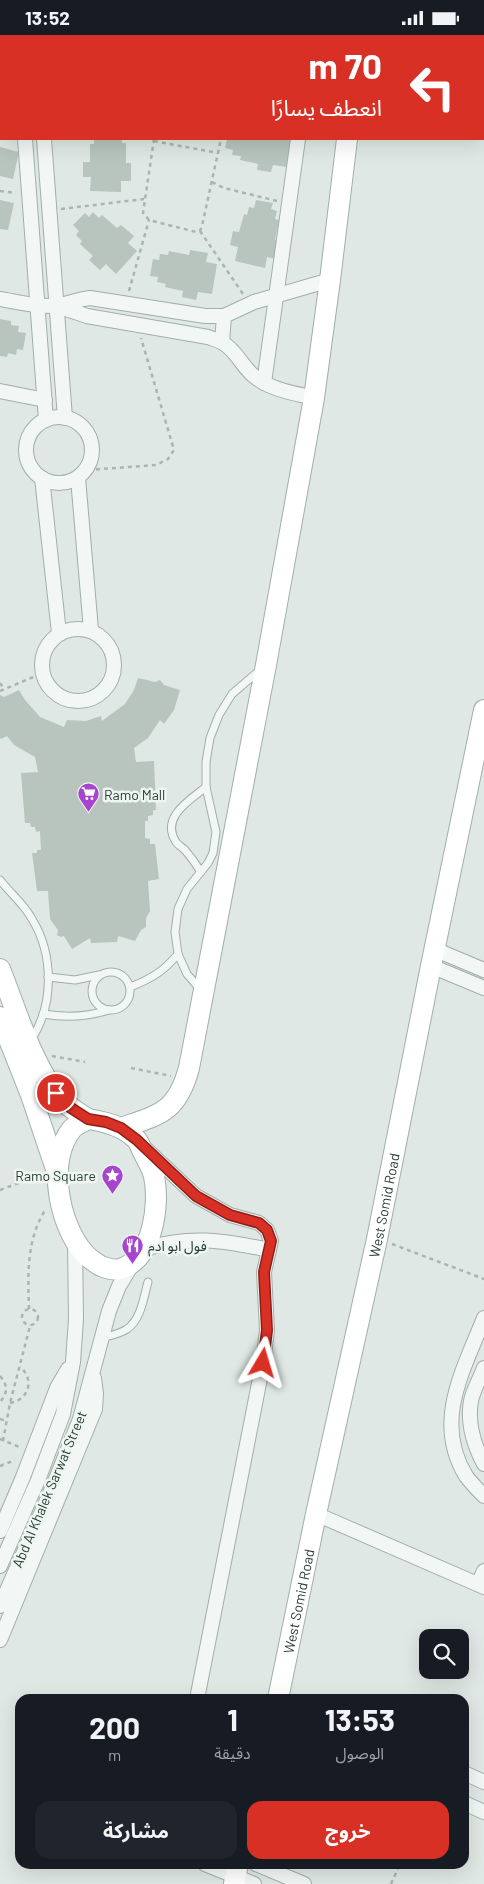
<!DOCTYPE html>
<html lang="ar">
<meta charset="utf-8">
<style>
:root{--surface:#171b24;--page:#20242c;--text:#f1f3f6;--muted:#9ea1a6;--accent:#d93025}
body{margin:0;font-family:Barlow,"Noto Sans Arabic",sans-serif;background:var(--page);color:var(--text);direction:rtl;height:100vh;display:flex;flex-direction:column;font-size:19px;white-space:nowrap}
*{box-sizing:border-box;margin:0}
p{font-size:16px;color:var(--muted)}
.icon{flex:none;width:28px;height:28px;fill:none;stroke:currentColor;stroke-width:2;stroke-linecap:round;stroke-linejoin:round}
.map{position:relative;flex:1;overflow:hidden;direction:ltr}
.drawer{position:absolute;left:15px;top:1659px;width:454px;height:175px;display:flex;flex-direction:column;background:var(--surface);border-radius:15px;box-shadow:0 5px 20px #0002;direction:rtl}
.drawer>*{flex:none}
.guide{position:absolute;left:0px;top:0px;width:485px;height:105px;box-shadow:0 5px 20px #0002;direction:rtl;background:#d93025;color:#fff;overflow:hidden}
.controls{position:absolute;left:419px;top:1594px;display:grid;gap:10px}
.controls a{display:grid;place-items:center;width:50px;height:50px;border-radius:10px;background:var(--surface);box-shadow:0 5px 20px #0002;font-size:25px}
.pin{position:absolute;display:grid;place-items:center;width:42px;height:42px;color:#fff;margin:-21px;border:2px solid #fff;border-radius:50%;box-shadow:0 1px 5px #0007}
.me{position:absolute;width:55px;margin:-28px;rotate:7deg;stroke-linejoin:round;filter:drop-shadow(0 0 4px #0008)}
.turn{display:flex;align-items:center;gap:18px;height:105px;padding:0 20px;font-size:22px}
.turn .icon{width:65px;height:65px;stroke-width:2.5}
.turn b{display:block;font-size:35px;line-height:42px}
.eta{display:flex;justify-content:space-evenly;align-items:center;height:85px;text-align:center}
.eta b{font-size:30px;font-weight:700;line-height:35px}
.button{display:flex;gap:10px;margin-top:auto;padding:10px 20px}
.button a{flex:1;height:58px;border-radius:15px;background:var(--accent);color:#fff;font-size:20px;font-weight:700;line-height:58px;text-align:center}
.button a+a{background:var(--page);color:var(--text)}
.status{display:flex;justify-content:space-between;align-items:center;height:35px;padding:0 25px;background:var(--surface);direction:ltr}
.status svg{height:14px;fill:currentColor}
.map>svg:first-child{display:block}
.building{fill:#b7c5be}
.lines{fill:none;stroke-linecap:round;stroke-linejoin:round}
.lane-casing{stroke:#a1afa8;stroke-width:9}
.street-casing{stroke:#a1afa8;stroke-width:16}
.secondary-casing{stroke:#a1afa8;stroke-width:22}
.path{stroke:#a9b5b0;stroke-width:2.5;stroke-dasharray:4 4;stroke-linecap:butt}
.lane{stroke:#f2f7f5;stroke-width:7}
.street{stroke:#f2f7f5;stroke-width:14}
.secondary{stroke:#fff;stroke-width:20}
.route-casing{stroke:#8d1f18;stroke-width:12}
.route{stroke:#d93025;stroke-width:9}
.labels{text-anchor:middle;dominant-baseline:central;stroke-width:5;stroke-linejoin:round;paint-order:stroke}
.poi-label{font-size:14px;fill:#283f34;stroke:#eff6f2;text-anchor:start}
.street-label{font-size:14px;fill:#283f34;stroke:#eff6f2}
</style>
<div class="status"><b>13:52</b><svg viewBox="0 0 49 12"><path d="M0 12V9h3v3zM5 12V6h3v6zM10 12V3h3v9zM15 12V0h3v12zM26 1h20v11H26zM47 4h2v5h-2z"/></svg></div>
<div class="map">
<svg width="484" height="1849" viewBox="0 0 484 1849">
<rect width="100%" height="100%" fill="#dfe8e4"/>
<!-- building -->
<g class="building">
<path d="M94 104H122V108H126V128H131V146H121V157L90 156 91 142H83V127H90V109H94Z"/>
<path d="M227 104H292L287 132 273 130 271 137 257 135 258 129 240 125 241 121 232 120 233 115 225 113Z"/>
<path d="M0 112 19 117 13 144 0 141Z"/>
<path d="M0 165 14 168 8 195 0 194Z"/>
<path d="M256 165 273 168 271 174 277 176 275 184 279 185 275 205 280 206 276 224 267 222 265 233 235 226 238 212 230 210 233 196 239 197 244 179 247 180 249 172 254 173Z"/>
<path d="M93 177 99 183 102 180 117 193 121 190 134 201 128 208 137 216 116 239 106 229 100 235 89 225 93 221 80 209 82 206 76 200 79 196 73 190 85 178 89 182Z"/>
<path d="M190 215 208 218 206 227 217 229 212 259 198 257 196 265 182 262 183 256 165 252 166 249 157 247 158 242 150 241 153 224 159 225 160 219 168 220 169 216 189 220Z"/>
<path d="M0 284 11 286V290L19 291 18 297 26 298 23 315 17 314 16 320 8 318 7 322 0 321Z"/>
<path d="M138 643 155 647 160 645 164 650 180 655 174 675 164 689 160 685 148 703 134 713 136 727 154 726 156 775H153V780L148 781V786H145V803L150 804V809H155L159 844 148 846 150 876 146 883V892L141 895 135 906 118 901 117 907 91 908 90 903 72 914 64 901 61 902 57 900 58 895 50 884 48 856H37L32 818H37V815H41L40 796 36 797 35 792H31L30 788H25L21 738 38 737 35 722 14 710 7 701 1 704 0 703V660L4 662 19 655 25 665 40 682 64 692 67 685 86 686 101 681 102 686 125 669 134 655Z"/>
</g>
<g class="lines">
<defs>
<g id="lane">
<path d="M201 837C196 829 191 822 185 815 182 812 178 810 176 807 160 782 190 765 206 752"/>
<path d="M0 845C10 858 24 869 32 884 54 920 54 970 31 1005"/>
<circle cx="111" cy="956" r="19"/>
<path d="M48 942 75 945 99 940"/>
<path d="M130 952C151 944 164 936 178 919"/>
<path d="M200 954 187 939 178 919 175 897 178 874 187 854 208 828 213 818 216 797 206 752V727L210 703 219 680 232 659 260 635"/>
<path d="M43 979C67 983 87 982 109 975"/>
<path d="M101 1303C109 1301 120 1299 127 1294 141 1285 144 1261 148 1247"/>
</g>
<g id="street">
<path d="M237 0 244 1"/>
<path d="M64 1 65 0"/>
<path d="M0 30H1"/>
<path d="M0 67 1 68"/>
<path d="M25 104 46 385"/>
<path d="M44 104 65 383"/>
<path d="M0 264C18 267 37 272 55 271 67 269 79 264 90 263L205 281H224L254 267 330 245"/>
<path d="M57 271 87 281 208 302C213 304 218 305 223 308 237 316 242 332 255 342 272 355 294 358 314 363"/>
<path d="M222 307 224 281"/>
<path d="M264 348 298 104"/>
<path d="M0 356 45 365"/>
<circle cx="59" cy="415" r="33"/>
<path d="M42 443 59 598"/>
<path d="M78 443 91 595"/>
<circle cx="78" cy="630" r="36"/>
<path d="M434 914 484 935"/>
<path d="M431 931 484 953"/>
<path d="M146 1114 196 1161 230 1180 259 1188 267 1195 271 1206 264 1237 267 1295 263 1328 197 1664"/>
<path d="M143 1214C191 1200 222 1205 269 1215"/>
<path d="M484 1283C463 1336 433 1387 466 1441 471 1448 478 1455 484 1461"/>
<path d="M484 1333C480 1344 473 1355 471 1366 467 1388 474 1410 484 1429"/>
<path d="M316 1479 484 1552"/>
<path d="M0 1496 23 1442 57 1353 68 1334"/>
<path d="M0 1531 38 1445 63 1379 73 1327 76 1284 75 1205"/>
<path d="M478 1549 484 1536"/>
<path d="M0 1571 52 1454 80 1384 109 1276 119 1251 133 1228"/>
<path d="M0 1605 95 1374 96 1359 94 1343"/>
<path d="M464 1738 484 1747"/>
<path d="M464 1768 484 1777"/>
<path d="M205 1829 254 1849"/>
<path d="M256 1829 304 1849"/>
</g>
<g id="secondary">
<path d="M360 1V0"/>
<path d="M0 934C16 974 30 1023 55 1057 64 1069 76 1077 88 1084"/>
<path d="M0 982 31 1060 57 1137"/>
<path d="M88 1084C106 1087 123 1091 136 1104 139 1107 141 1113 143 1117 147 1125 152 1133 154 1141 160 1170 153 1224 120 1234 113 1236 101 1232 96 1228 92 1225 87 1222 84 1218 59 1190 46 1125 72 1094 75 1090 83 1087 88 1084Z"/>
<path d="M121 1093C161 1079 177 1077 189 1033L266 630 314 363 330 245 347 104"/>
<path id="s1" d="M278 1664 316 1479 377 1204 431 931 484 675"/>
<path d="M234 1849 238 1829"/>
</g>
</defs>
<!-- lane casing -->
<use href="#lane" class="lane-casing"/>
<!-- street casing -->
<use href="#street" class="street-casing"/>
<!-- secondary casing -->
<use href="#secondary" class="secondary-casing"/>
<!-- path -->
<g class="path">
<path d="M165 1V0"/>
<path d="M154 104 143 178 149 185 196 197 200 196 202 191 221 104"/>
<path d="M154 106 218 118"/>
<path d="M212 147 224 153 277 166"/>
<path d="M0 156 16 158"/>
<path d="M61 174 144 164"/>
<path d="M200 196 243 259"/>
<path d="M129 256 149 185"/>
<path d="M88 435 156 430 168 424 174 415 141 303"/>
<path d="M0 648 4 654"/>
<path d="M0 656 43 638"/>
<path d="M52 1021 85 1027"/>
<path d="M131 1033 171 1041"/>
<path d="M0 1155 40 1140"/>
<path d="M392 1209 484 1244"/>
<circle cx="30" cy="1282" r="8"/>
<path d="M29 1274C28 1240 26 1204 46 1174"/>
<path d="M0 1341C8 1350 8 1358 0 1367"/>
<path d="M10 1368C29 1365 35 1344 20 1332"/>
<path d="M0 1384 7 1386"/>
<path d="M0 1404 22 1413"/>
<path d="M3 1406 10 1368 30 1291"/>
<path d="M0 1431 15 1425"/>
<path d="M391 1849 400 1829"/>
</g>
<!-- lane -->
<use href="#lane" class="lane"/>
<!-- street -->
<use href="#street" class="street"/>
<!-- secondary -->
<use href="#secondary" class="secondary"/>
</g>
<g class="lines">
<defs>
<path id="route" d="M56 1058 71 1073 88 1084 106 1087 121 1093 137 1105 196 1161 230 1180 259 1188 267 1195 271 1206 264 1237 267 1295 263 1328"/>
</defs>
<!-- route casing -->
<use href="#route" class="route-casing"/>
<!-- route -->
<use href="#route" class="route"/>
</g>
<!-- icons -->
<defs>
<symbol id="supermarket-pin" viewBox="-11 -11 22 30"><path d="M0 17L-7.5 6A9.5 9.5 0 1 1 7.5 6Z" fill="#a845cd" stroke="#eff6f2"/><path d="M-6-5.5h2.5l.6 2H6L4.5 2H-2.5L-4.4-4H-6ZM-1.5 3.2a1.3 1.3 0 1 0 .1 0ZM3 3.2a1.3 1.3 0 1 0 .1 0Z" fill="#fff"/></symbol>
<symbol id="sight-pin" viewBox="-11 -11 22 30"><path d="M0 17L-7.5 6A9.5 9.5 0 1 1 7.5 6Z" fill="#a845cd" stroke="#eff6f2"/><path d="M0-6L1.8-2.2L6-1.7L2.9 1.2L3.7 5.4L0 3.3L-3.7 5.4L-2.9 1.2L-6-1.7L-1.8-2.2Z" fill="#fff"/></symbol>
<symbol id="restaurant-pin" viewBox="-11 -11 22 30"><path d="M0 17L-7.5 6A9.5 9.5 0 1 1 7.5 6Z" fill="#a845cd" stroke="#eff6f2"/><path d="M-5-6h1v4h1v-4h1v4h1v-4h1v5L-1.5 .5V6h-2V.5L-5-1ZM5-6V6H3V1.5H1.5Q1.5-4 5-6Z" fill="#fff"/></symbol>
</defs>
<g fill-rule="evenodd">
<use href="#supermarket-pin" x="76" y="746" width="25" height="34"/>
<use href="#sight-pin" x="100" y="1128" width="25" height="34"/>
<use href="#restaurant-pin" x="120" y="1198" width="25" height="34"/>
</g>
<g class="labels">
<!-- poi labels -->
<g class="poi-label">
<text x="104" y="759">Ramo Mall</text>
<text x="96" y="1140" text-anchor="end">Ramo Square</text>
<text x="148" y="1210">فول ابو ادم</text>
</g>
<!-- street labels -->
<g class="street-label">
<text stroke="none"><textPath href="#s1" startOffset="505">West Somid Road</textPath></text>
<text transform="translate(49 1454) rotate(-67)">Abd Al Khalek Sarwat Street</text>
<text stroke="none"><textPath href="#s1" startOffset="100">West Somid Road</textPath></text>
</g>
</g>
</svg>
<div class="controls">
<a><svg class="icon" aria-label="search" viewBox="0 0 24 24"><circle cx="10" cy="10" r="6"/><path d="M15 15l6 6"/></svg></a>
</div>
<div class="pin" style="left:56px;top:1058px;background:#d93025"><svg class="icon" aria-label="arrive" viewBox="0 0 24 24"><path d="M6 21V4h12l-3 4 3 4H6"/></svg></div>
<svg class="me" style="left:263px;top:1328px" viewBox="-20 -20 40 40"><path d="M0-17L14 15 0 8-14 15z" fill="#d93025" stroke="#fff" stroke-width="4"/></svg>
<div class="guide">
<div class="turn"><svg class="icon" aria-label="left" viewBox="0 0 24 24"><path d="M17 20v-9H6M10 6l-5 5 5 5"/></svg><div><b>70 m</b>انعطف يسارًا</div></div>
</div>
<section class="drawer">
<div class="eta">
<div><b>13:53</b><p>الوصول</p></div>
<div><b>1</b><p>دقيقة</p></div>
<div><b>200</b><p>m</p></div>
</div>
<div class="button"><a>خروج</a><a>مشاركة</a></div>
</section>
</div>
